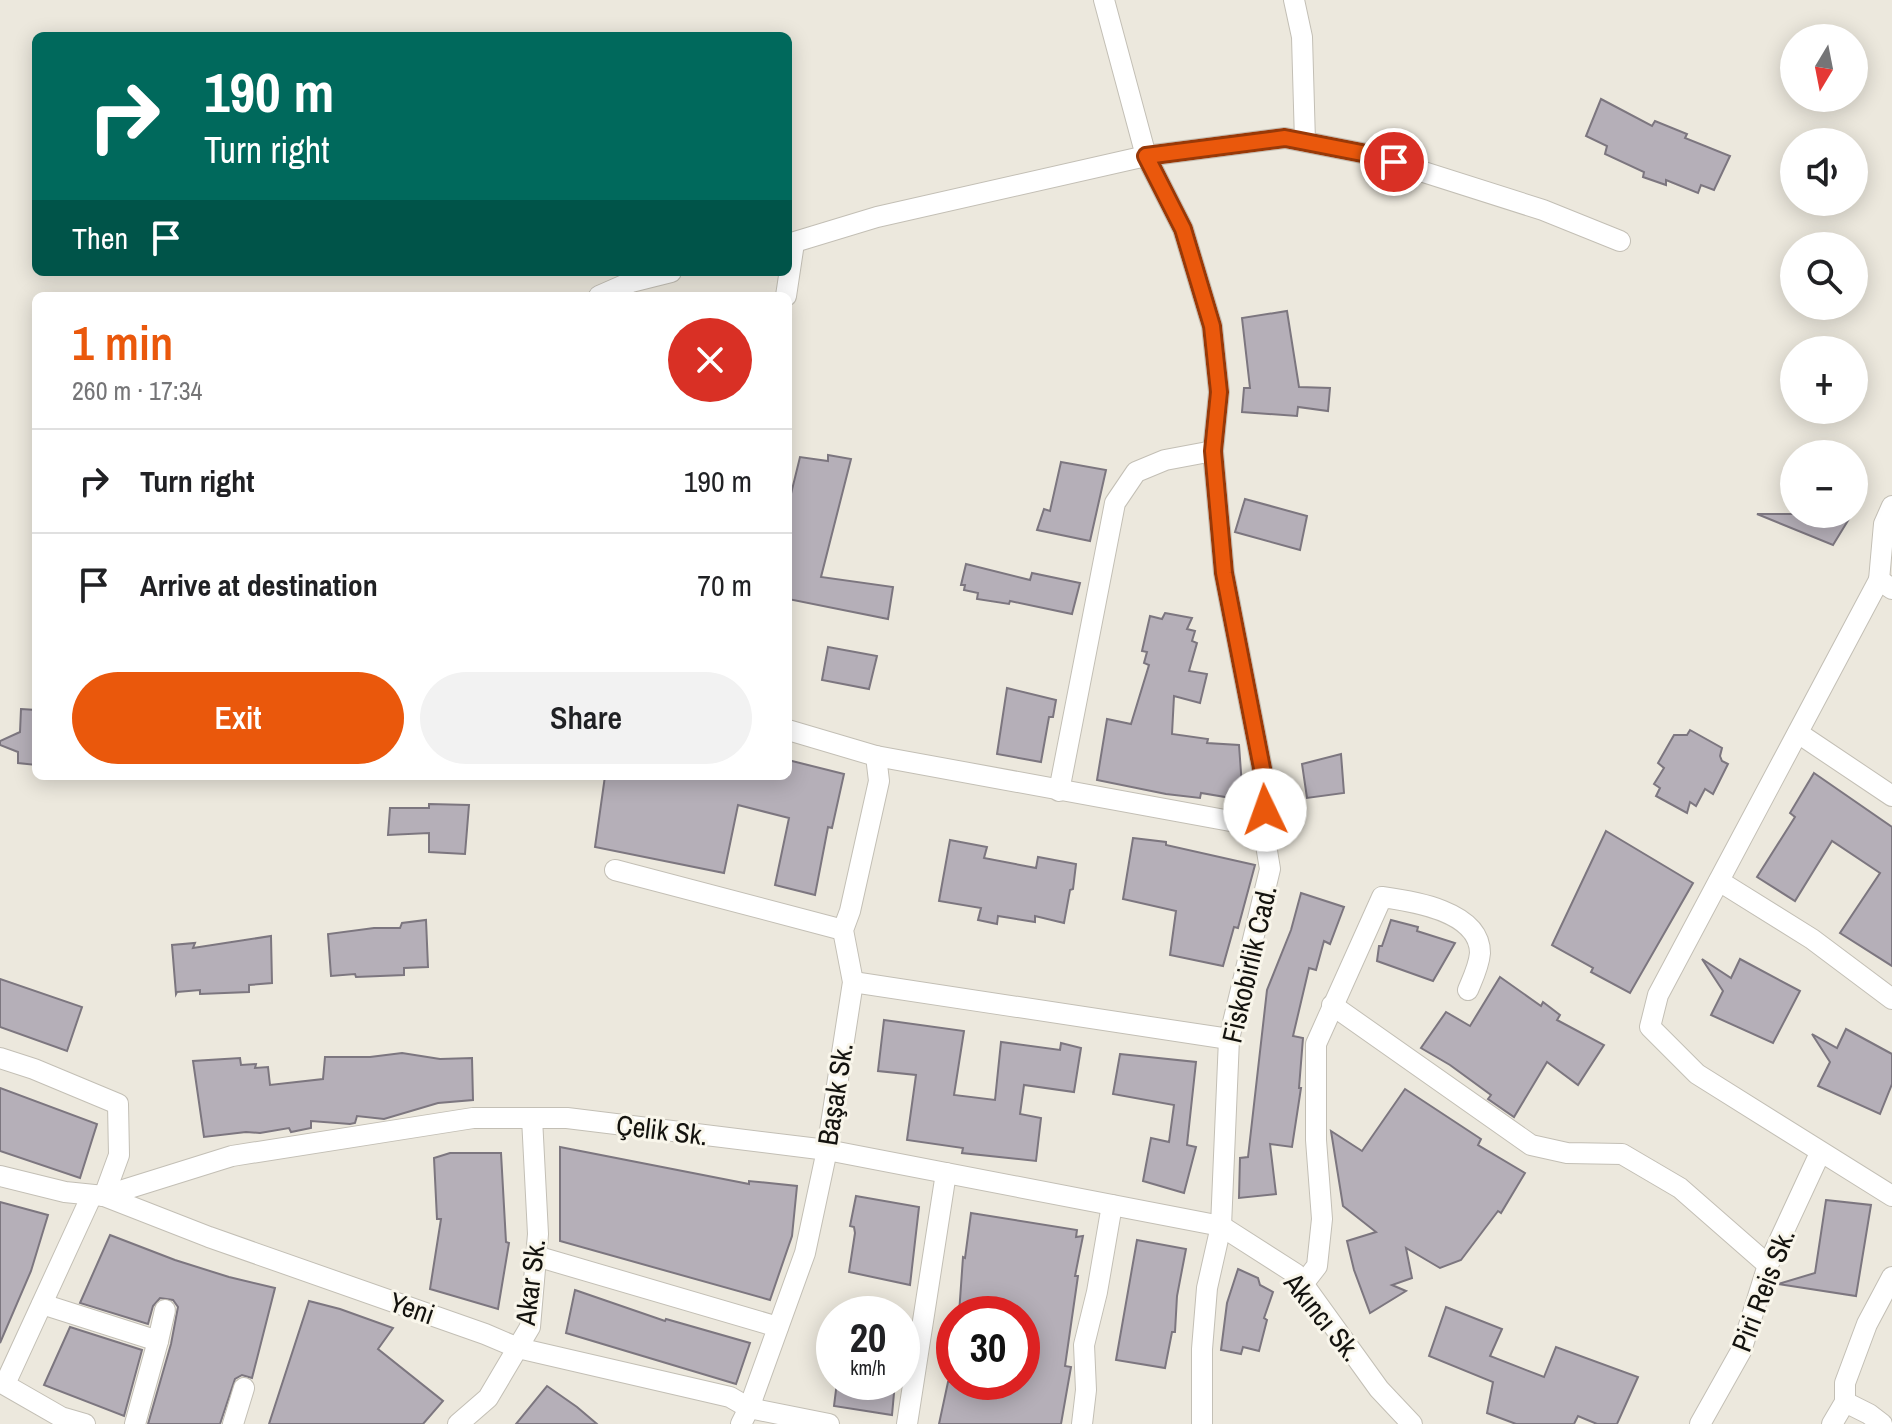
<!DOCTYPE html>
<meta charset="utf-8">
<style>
:root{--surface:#fff;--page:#f2f2f2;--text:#202124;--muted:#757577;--line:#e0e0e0;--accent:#ea580c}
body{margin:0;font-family:"Archivo Narrow",sans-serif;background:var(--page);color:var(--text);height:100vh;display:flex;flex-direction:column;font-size:30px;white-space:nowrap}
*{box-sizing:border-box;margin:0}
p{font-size:26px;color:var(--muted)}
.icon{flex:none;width:44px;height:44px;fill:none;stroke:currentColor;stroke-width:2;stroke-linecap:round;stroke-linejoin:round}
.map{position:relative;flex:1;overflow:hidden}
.sheet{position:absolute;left:32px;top:292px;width:760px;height:488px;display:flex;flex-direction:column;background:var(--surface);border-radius:12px;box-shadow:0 4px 20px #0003}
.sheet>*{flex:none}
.guide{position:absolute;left:32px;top:32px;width:760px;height:244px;border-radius:12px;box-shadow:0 4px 20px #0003;background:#00695c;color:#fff;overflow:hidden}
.needle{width:52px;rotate:190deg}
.tools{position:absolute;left:1780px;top:24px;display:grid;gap:16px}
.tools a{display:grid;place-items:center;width:88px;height:88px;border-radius:50%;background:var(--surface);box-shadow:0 4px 20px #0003;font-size:40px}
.speed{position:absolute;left:816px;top:1296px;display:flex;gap:16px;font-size:40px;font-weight:700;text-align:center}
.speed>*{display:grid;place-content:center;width:104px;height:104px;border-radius:50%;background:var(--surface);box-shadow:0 4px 20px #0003;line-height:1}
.speed small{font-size:20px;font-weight:400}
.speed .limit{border:12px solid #d22;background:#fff;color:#111}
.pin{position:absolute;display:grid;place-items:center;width:68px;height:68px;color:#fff;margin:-34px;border:4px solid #fff;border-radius:50%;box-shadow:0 2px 8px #0007}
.me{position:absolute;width:88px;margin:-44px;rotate:357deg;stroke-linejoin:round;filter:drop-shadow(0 0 6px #0008)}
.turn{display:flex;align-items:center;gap:28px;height:168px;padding:0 40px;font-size:36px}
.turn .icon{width:104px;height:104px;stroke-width:2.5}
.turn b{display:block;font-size:56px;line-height:68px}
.then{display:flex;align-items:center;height:76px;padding:0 40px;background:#0003;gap:16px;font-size:30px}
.round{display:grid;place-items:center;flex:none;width:84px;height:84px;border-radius:42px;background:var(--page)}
.overview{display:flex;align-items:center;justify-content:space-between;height:136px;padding:0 40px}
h1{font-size:48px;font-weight:600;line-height:60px;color:var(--accent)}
.cta{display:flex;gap:16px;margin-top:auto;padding:16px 40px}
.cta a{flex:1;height:92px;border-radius:48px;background:var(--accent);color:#fff;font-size:32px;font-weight:600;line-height:92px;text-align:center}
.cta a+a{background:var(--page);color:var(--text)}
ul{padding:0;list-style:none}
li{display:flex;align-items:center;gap:24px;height:104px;padding:0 40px;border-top:2px solid var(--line)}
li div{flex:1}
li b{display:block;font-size:30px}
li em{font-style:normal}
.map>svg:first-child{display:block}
.building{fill:#b5afb8;stroke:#7c767f;stroke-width:2}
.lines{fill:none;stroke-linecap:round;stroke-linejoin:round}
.minor-casing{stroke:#c3bfb5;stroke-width:22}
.minor{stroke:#fff;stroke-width:20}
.route-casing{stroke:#983908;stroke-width:20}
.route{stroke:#ea580c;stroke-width:14}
.labels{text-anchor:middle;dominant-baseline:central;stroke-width:6;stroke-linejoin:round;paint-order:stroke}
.street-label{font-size:28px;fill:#14130f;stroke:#f9f6eb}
</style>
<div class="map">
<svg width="1892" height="1424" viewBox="0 0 1892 1424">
<rect width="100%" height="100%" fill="#ece8dd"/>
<!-- building -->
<g class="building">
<path d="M1601 99 1652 126 1655 121 1687 134 1685 138 1730 156 1714 190 1701 185 1698 193 1666 180V185L1643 177 1644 172 1605 154 1607 146 1586 136Z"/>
<path d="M1287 311 1299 387 1330 388 1328 411 1298 407 1297 416 1242 412 1244 388H1250L1242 318Z"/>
<path d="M828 455 851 459 821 577 893 587 888 619 788 599V506L800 457 828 461Z"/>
<path d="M1061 462 1106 470 1090 541 1037 530 1044 509 1050 511Z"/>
<path d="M1245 499 1307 516 1300 550 1235 532Z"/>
<path d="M1757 514H1852L1833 545Z"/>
<path d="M966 564 1030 580 1032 573 1080 583 1072 614 1010 601 1009 604 977 599 978 593 964 590 965 585H961Z"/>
<path d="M1165 613 1192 618 1187 629 1195 631 1192 641 1197 643 1189 671 1207 674 1200 703 1174 696 1172 734 1208 739 1207 743 1239 745 1243 800 1201 793 1200 798 1166 794 1097 780 1107 719 1131 724 1149 665 1144 663 1147 652 1142 651 1150 616 1162 619Z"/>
<path d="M828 647 877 656 869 689 822 680Z"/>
<path d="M1007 688 1056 700 1053 717H1049L1041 762 997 754Z"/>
<path d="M21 709 36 710V765L18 763V752L0 745V741L20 732Z"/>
<path d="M1690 730 1722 748 1720 756 1722 761 1728 764 1713 794 1705 789 1696 806 1690 802 1687 813 1656 796 1660 788 1654 784 1664 768 1658 763 1674 735H1687Z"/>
<path d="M1341 754 1344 793 1307 798 1302 764Z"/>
<path d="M788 760 844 774 832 828 828 827 815 895 775 885 789 818 738 805 724 873 595 847 605 776H788Z"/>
<path d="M1814 773 1892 827V966L1840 933 1880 873 1832 841 1795 901 1757 877 1795 817 1790 813Z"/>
<path d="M429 804 469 805 465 854 429 852V833L388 835 390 808H429Z"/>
<path d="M1606 831 1693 883 1630 993 1591 972 1593 968 1552 945Z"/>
<path d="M1133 838 1166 842V845L1255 865 1238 928 1234 927 1223 966 1170 955 1176 911 1123 899Z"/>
<path d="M950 840 987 847 984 858 1036 868 1038 857 1076 864 1073 889 1070 890 1064 923 1035 916V922L998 916 997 924 978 920 981 908 939 901Z"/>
<path d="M1301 893 1344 907 1330 944 1324 941 1316 970 1309 968 1293 1036 1303 1038 1299 1088H1301L1292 1147 1270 1144 1276 1194 1239 1198 1240 1158 1248 1157 1267 990 1291 930Z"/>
<path d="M426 920 428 967 404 968V975L356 977 355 974 331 976 328 934 374 928H400L402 923Z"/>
<path d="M1391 920 1418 927 1417 931 1455 943 1433 981 1377 961 1379 946H1382Z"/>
<path d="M271 936 272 983 249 985V992L200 994V990L177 992 176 994 172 945 195 943 193 948Z"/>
<path d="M1702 959 1731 978 1740 959 1800 991 1773 1043 1711 1015 1723 991Z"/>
<path d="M1500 977 1541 1006 1543 1002 1560 1015 1557 1020 1604 1045 1578 1085 1547 1062 1514 1117 1488 1099 1491 1095 1450 1065 1421 1048 1446 1012 1470 1026Z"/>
<path d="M0 979 82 1007 67 1051 0 1027Z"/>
<path d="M884 1020 964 1031 954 1095 995 1100 1001 1042 1060 1050 1061 1043 1081 1048 1074 1092 1024 1085 1020 1114 1041 1118 1036 1161 962 1153 963 1148 907 1140 916 1075 878 1071Z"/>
<path d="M1846 1029 1892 1054V1084L1880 1114 1818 1086 1830 1062 1812 1034 1837 1048Z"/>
<path d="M402 1053 440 1059 472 1058 473 1100 438 1103 384 1119 357 1116 355 1123 350 1124 311 1121V1128L291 1132 289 1128 260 1133 246 1132 204 1137 193 1061 240 1058 241 1065 256 1064 255 1068 268 1067 270 1085 323 1079 325 1057H370Z"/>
<path d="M1120 1054 1196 1062 1187 1145 1196 1147 1184 1193 1143 1181 1151 1138 1169 1142 1174 1105 1113 1094Z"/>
<path d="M0 1088 97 1124 80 1178 0 1151Z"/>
<path d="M1405 1089 1481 1139 1478 1145 1525 1173 1501 1213 1498 1211 1461 1260 1440 1268 1406 1248 1412 1278 1392 1285 1406 1291 1370 1313 1354 1270 1347 1241 1376 1232 1343 1206 1331 1131 1362 1151Z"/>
<path d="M560 1147 749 1184V1181L797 1186 792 1236 770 1300 560 1241Z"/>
<path d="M450 1153H501L506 1242 509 1243 498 1309 430 1289 441 1219H437L434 1158Z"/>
<path d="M856 1196 919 1207 910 1285 849 1272 855 1233 854 1227 850 1226Z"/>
<path d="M1826 1200 1871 1205 1856 1296 1778 1284 1815 1273Z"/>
<path d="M0 1202 48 1215 31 1271 0 1343Z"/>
<path d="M971 1213 1077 1230 1076 1237 1083 1236 1075 1276H1078L1065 1366 1071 1367 1061 1424H939L948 1382H1022V1314H959L963 1257 965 1258Z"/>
<path d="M110 1235 175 1260 229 1277 275 1288 252 1378 242 1375 235 1379 220 1424H148L171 1344 178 1307 173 1300 160 1298 153 1306 148 1324 80 1303Z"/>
<path d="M1137 1240 1186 1249 1177 1296 1175 1332H1172L1165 1368 1116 1360Z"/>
<path d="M1238 1269 1258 1278 1260 1285 1273 1292 1264 1318 1267 1320 1259 1351 1243 1347 1241 1354 1221 1350 1227 1303Z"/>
<path d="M575 1290 665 1321 666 1319 750 1343 736 1384 566 1333Z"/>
<path d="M309 1301 340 1309 393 1328 378 1349 443 1401 423 1424H269Z"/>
<path d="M1446 1307 1502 1329 1490 1356 1544 1377 1556 1347 1638 1377 1617 1424H1597L1578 1416 1574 1424H1516L1487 1413 1493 1382 1429 1356Z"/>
<path d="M70 1327 142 1350 124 1416 44 1385Z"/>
<path d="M837 1382H895L892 1415 834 1406Z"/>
<path d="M547 1386 577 1407 597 1424H516Z"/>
</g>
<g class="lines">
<defs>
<g id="minor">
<path d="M1104 0 1146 156 1183 229 1212 326 1219 392 1213 451 1224 573 1267 794 1263 827 1270 869 1229 1039 1221 1226 1207 1288 1202 1349V1424"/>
<path d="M1294 0 1302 37 1305 142"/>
<path d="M788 244 877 217 1146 156 1285 138 1367 154 1543 210 1620 241"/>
<path d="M599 296 631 282 671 272"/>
<path d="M786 296 794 243"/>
<path d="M1879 580 1884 524 1892 506"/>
<path d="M1892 589 1879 580 1658 995 1650 1027 1697 1074 1892 1196"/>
<path d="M788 730 876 756 1263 827"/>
<path d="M1798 733 1892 796"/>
<path d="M1059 791 1115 503 1136 472 1165 460 1213 451"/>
<path d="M615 870 843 930"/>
<path d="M1719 881 1812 939 1892 999"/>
<path d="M853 982 1229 1039"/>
<path d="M1332 1005 1531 1145 1567 1153 1622 1154 1680 1188 1768 1265"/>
<path d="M0 1058 34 1069 118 1104 119 1155 104 1196"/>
<path d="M0 1176 65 1192 104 1196 209 1237 485 1334 518 1348 730 1397 749 1408 829 1424"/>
<path d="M104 1196 232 1156 473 1118H567L827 1150 1221 1226 1296 1274 1379 1389 1412 1424"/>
<path d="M536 1256 778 1327"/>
<path d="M1303 1284 1317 1266 1322 1219 1316 1140V1044L1382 897C1412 901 1480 911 1480 953 1479 966 1473 978 1468 990"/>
<path d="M42 1304 158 1341 165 1310"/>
<path d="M0 1382 61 1417 85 1424"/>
<path d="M5 1384 92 1195"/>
<path d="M1845 1402 1869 1414 1882 1424"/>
<path d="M135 1424 158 1341"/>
<path d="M233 1424 244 1388"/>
<path d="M458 1424 488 1398 530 1327 538 1234 532 1118"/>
<path d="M741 1424 749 1408 805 1253 827 1150 853 982 843 930 850 911 879 781 876 756"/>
<path d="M907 1424 946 1173"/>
<path d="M1082 1424 1086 1390 1084 1345 1097 1292 1112 1205"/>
<path d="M1700 1424 1741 1351 1768 1265 1820 1153"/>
<path d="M1832 1424 1845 1402V1383L1867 1324 1892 1277"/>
</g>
</defs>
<!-- minor casing -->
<use href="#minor" class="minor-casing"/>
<!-- minor -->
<use href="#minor" class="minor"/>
</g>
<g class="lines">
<defs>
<path id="route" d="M1265 810 1267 794 1224 573 1213 451 1219 392 1212 326 1183 229 1146 156 1285 138 1367 154 1394 162"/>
</defs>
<!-- route casing -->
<use href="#route" class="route-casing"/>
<!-- route -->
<use href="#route" class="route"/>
</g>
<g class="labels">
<!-- street labels -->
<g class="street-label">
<text transform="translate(1249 964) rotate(-77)">Fiskobirlik Cad.</text>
<text transform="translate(835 1094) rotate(-81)">Başak Sk.</text>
<text transform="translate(662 1130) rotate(7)">Çelik Sk.</text>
<text transform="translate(530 1282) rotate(-83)">Akar Sk.</text>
<text transform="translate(1763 1290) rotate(-69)">Piri Reis Sk.</text>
<text transform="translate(412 1308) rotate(19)">Yeni</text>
<text transform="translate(1323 1317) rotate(51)">Akıncı Sk.</text>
</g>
</g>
</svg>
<div class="tools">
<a><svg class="needle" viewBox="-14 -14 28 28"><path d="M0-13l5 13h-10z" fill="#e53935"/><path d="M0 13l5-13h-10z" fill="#757577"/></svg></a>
<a><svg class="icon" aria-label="sound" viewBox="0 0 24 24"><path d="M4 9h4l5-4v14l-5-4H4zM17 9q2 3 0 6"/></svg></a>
<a><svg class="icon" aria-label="search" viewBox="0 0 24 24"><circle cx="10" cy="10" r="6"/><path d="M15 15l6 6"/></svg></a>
<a>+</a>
<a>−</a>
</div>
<div class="speed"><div>20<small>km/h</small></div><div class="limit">30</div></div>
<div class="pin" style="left:1394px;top:162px;background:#d93025"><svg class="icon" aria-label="arrive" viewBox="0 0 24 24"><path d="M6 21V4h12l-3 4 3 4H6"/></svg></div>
<svg class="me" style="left:1265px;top:810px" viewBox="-20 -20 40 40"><circle r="19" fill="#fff"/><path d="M0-13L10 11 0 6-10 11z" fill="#ea580c"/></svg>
<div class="guide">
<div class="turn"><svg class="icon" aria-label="right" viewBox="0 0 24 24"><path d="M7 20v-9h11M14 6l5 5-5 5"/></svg><div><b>190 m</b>Turn right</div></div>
<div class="then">Then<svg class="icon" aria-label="arrive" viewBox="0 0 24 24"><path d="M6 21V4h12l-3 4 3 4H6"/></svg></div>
</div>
<section class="sheet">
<div class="overview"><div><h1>1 min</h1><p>260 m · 17:34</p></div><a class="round" style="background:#d93025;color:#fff"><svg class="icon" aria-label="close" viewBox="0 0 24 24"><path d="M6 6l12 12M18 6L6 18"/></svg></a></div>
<ul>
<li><svg class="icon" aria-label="right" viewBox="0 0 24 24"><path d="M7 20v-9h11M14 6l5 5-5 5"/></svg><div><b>Turn right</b></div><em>190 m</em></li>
<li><svg class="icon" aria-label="arrive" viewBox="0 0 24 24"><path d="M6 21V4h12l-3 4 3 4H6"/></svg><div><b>Arrive at destination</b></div><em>70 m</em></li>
</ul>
<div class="cta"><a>Exit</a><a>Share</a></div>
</section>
</div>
